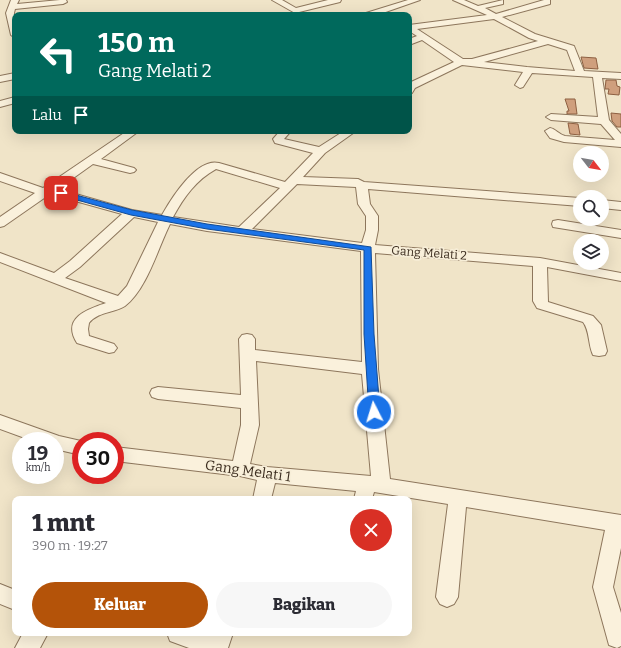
<!DOCTYPE html>
<html lang="id">
<meta charset="utf-8">
<style>
:root{--surface:#fff;--page:#f7f7f7;--text:#2b2b33;--muted:#7c7c81;--accent:#b45309}
body{margin:0;font-family:Bitter,serif;background:var(--page);color:var(--text);height:100vh;display:flex;flex-direction:column;font-size:15px;white-space:nowrap}
*{box-sizing:border-box;margin:0}
p{font-size:13px;color:var(--muted)}
.icon{flex:none;width:22px;height:22px;fill:none;stroke:currentColor;stroke-width:2;stroke-linecap:round;stroke-linejoin:round}
.map{position:relative;flex:1;overflow:hidden}
.drawer{position:absolute;left:12px;top:496px;width:400px;height:140px;display:flex;flex-direction:column;background:var(--surface);border-radius:8px;box-shadow:0 4px 16px #0002}
.drawer>*{flex:none}
.hud{position:absolute;left:12px;top:12px;width:400px;height:122px;border-radius:8px;box-shadow:0 4px 16px #0002;background:#00695c;color:#fff;overflow:hidden}
.needle{width:26px;rotate:121deg}
.tools{position:absolute;left:573px;top:146px;display:grid;gap:8px}
.tools a{display:grid;place-items:center;width:36px;height:36px;border-radius:50%;background:var(--surface);box-shadow:0 4px 16px #0002;font-size:20px}
.speed{position:absolute;left:12px;top:432px;display:flex;gap:8px;font-size:20px;font-weight:700;text-align:center}
.speed>*{display:grid;place-content:center;width:52px;height:52px;border-radius:50%;background:var(--surface);box-shadow:0 4px 16px #0002;line-height:1}
.speed small{font-size:10px;font-weight:400}
.speed .limit{border:6px solid #d22;background:#fff;color:#111}
.pin{position:absolute;display:grid;place-items:center;width:34px;height:34px;color:#fff;margin:-17px;border-radius:8px;box-shadow:0 2px 6px #0006}
.me{position:absolute;width:44px;margin:-22px;rotate:355deg;stroke-linejoin:round;filter:drop-shadow(0 0 3px #0008)}
.turn{display:flex;align-items:center;gap:14px;height:84px;padding:0 20px;font-size:18px}
.turn .icon{width:52px;height:52px;stroke-width:2.5}
.turn b{display:block;font-size:28px;line-height:34px}
.then{display:flex;align-items:center;height:38px;padding:0 20px;background:#0003;gap:8px;font-size:15px}
.round{display:grid;place-items:center;flex:none;width:42px;height:42px;border-radius:21px;background:var(--page)}
.head{display:flex;align-items:center;justify-content:space-between;height:68px;padding:0 20px}
h1{font-size:24px;font-weight:800;line-height:30px}
.button{display:flex;gap:8px;margin-top:auto;padding:8px 20px}
.button a{flex:1;height:46px;border-radius:24px;background:var(--accent);color:#fff;font-size:16px;font-weight:800;line-height:46px;text-align:center}
.button a+a{background:var(--page);color:var(--text)}
.map>svg:first-child{display:block}
.building{fill:#cf9f7d;stroke:#8d5f41}
.lines{fill:none;stroke-linecap:round;stroke-linejoin:round}
.minor-casing{stroke:#8d765c;stroke-width:2}
.minor{fill:#faf1dc;fill-rule:evenodd}
.route{fill:#1a73e8;stroke:#114b97}
.labels{text-anchor:middle;dominant-baseline:central;stroke-width:3.5;stroke-linejoin:round;paint-order:stroke}
.street-label{font-size:12px;fill:#3d2e20;stroke:#f7eed8}
.near-street-label{font-size:14px;fill:#3d2e20;stroke:#f7eed8}
</style>
<div class="map">
<svg width="621" height="648" viewBox="0 0 621 648">
<rect width="100%" height="100%" fill="#f0e4c8"/>
<!-- building -->
<g class="building">
<path d="M581 57 596 58 598 69 584 68Z"/>
<path d="M606 80H616L617 86 620 87 619 95 608 94 609 89H605Z"/>
<path d="M565 99H575L577 114H567V111H569Z"/>
<path d="M611 113 621 114V127H617L612 121Z"/>
<path d="M568 123 578 124 580 135 570 134Z"/>
</g>
<g class="lines">
<defs>
<g id="minor">
<path d="M11 0H19L17 4 60 0H66L67 2 63 4 15 9 14 13 15 38 11 35 6 13Z"/>
<path d="M272 0H282L296 8 328 0H341L340 2 295 13Z"/>
<path d="M408 0H420L377 15H365L366 13Z"/>
<path d="M453 0H464L478 6 503 0V4L485 8 496 14 544 0H550V4L502 17 535 34 574 46 584 71 621 73V79L602 78 609 120 621 134V147L564 142 550 138 545 131 550 128C556 129 558 134 565 136L615 140 601 124 551 120 546 117 551 114 598 117 593 77 532 73 523 87 520 88 515 85 523 72 462 65 415 88 412 93 409 94V83L454 62 422 40 409 45V39L417 36 409 31V25L487 15ZM494 19 529 38 538 41 472 59H463L417 29ZM548 44 567 50 575 71 527 67 484 62Z"/>
<path d="M15 73V79L0 82V76Z"/>
<path d="M15 97V103L0 107V101Z"/>
<path d="M127 131H139L101 159 134 168 136 170 134 172 130 173 93 164 58 189 132 210 162 215C171 199 197 157 219 163L285 182 313 153 275 143 273 139 280 131H291L284 139 319 147 344 131H356L325 153 303 177 358 179 364 182 580 198V206L368 189 370 204 378 216V230L375 245 540 258 621 273V281L547 267 548 302 593 316 601 325 607 351 605 355 599 356 593 355C588 345 590 331 583 322L537 308 533 301V266L375 253 378 369 390 479 621 515V548L613 587 621 613V646L617 648 609 645 593 587 605 530 466 507 458 597 454 604 447 607 440 604 436 597 448 504 374 492 372 499H354L356 491 275 483 271 499H253L257 480 240 476 115 461V447L233 461 241 425V408L158 399 152 397 150 393 152 389 158 387 241 395 239 339 242 335 247 334 252 335 255 339V350L362 362 361 251 207 231 170 224C158 248 147 289 125 306 114 313 97 312 89 323L88 329 89 336 114 344 117 348 114 352 109 353 77 343C61 318 88 309 106 303L0 262V253L54 273 70 261 122 214 50 194 4 226 0 227V217L35 193 0 181V173L43 188ZM216 169 280 188 239 227 173 217C184 197 196 180 216 169ZM297 184 356 187 358 204 366 216V230L362 243 252 229ZM134 217 158 222 127 286 118 296 65 278 80 267ZM256 361 362 374 371 476 267 467 250 464 259 425Z"/>
<path d="M602 200 621 202V210L602 208Z"/>
<path d="M558 220 621 230V238L553 227 552 224 553 221Z"/>
<path d="M0 415 59 436 81 441V455L55 449V441H33L0 429Z"/>
<path d="M0 584 15 590V610L0 604Z"/>
<path d="M23 633H48L40 648H15Z"/>
<path d="M167 633H233L228 648H189L170 641Z"/>
</g>
</defs>
<!-- minor casing -->
<use href="#minor" class="minor-casing"/>
<!-- minor -->
<use href="#minor" class="minor"/>
</g>
<!-- route -->
<path class="route" d="M61 191 132 210 207 224 371 247 374 334 380 412 378 415H371L369 412 364 334V250L207 229 131 215 59 195V192Z"/>
<g class="labels">
<!-- street labels -->
<g class="street-label">
<text transform="translate(429 253) rotate(4)">Gang Melati 2</text>
</g>
<!-- near-street labels -->
<g class="near-street-label">
<text transform="translate(248 471) rotate(8)">Gang Melati 1</text>
</g>
</g>
</svg>
<div class="tools">
<a><svg class="needle" viewBox="-14 -14 28 28"><path d="M0-13l5 13h-10z" fill="#e53935"/><path d="M0 13l5-13h-10z" fill="#7c7c81"/></svg></a>
<a><svg class="icon" aria-label="search" viewBox="0 0 24 24"><circle cx="10" cy="10" r="6"/><path d="M15 15l6 6"/></svg></a>
<a><svg class="icon" aria-label="layers" viewBox="0 0 24 24"><path d="M12 4l9 5-9 5-9-5zM3 14l9 5 9-5"/></svg></a>
</div>
<div class="speed"><div>19<small>km/h</small></div><div class="limit">30</div></div>
<div class="pin" style="left:61px;top:193px;background:#d93025"><svg class="icon" aria-label="arrive" viewBox="0 0 24 24"><path d="M6 21V4h12l-3 4 3 4H6"/></svg></div>
<svg class="me" style="left:374px;top:412px" viewBox="-20 -20 40 40"><circle r="17" fill="#1a73e8" stroke="#fff" stroke-width="3"/><path d="M0-11L8 9 0 5-8 9z" fill="#fff"/></svg>
<div class="hud">
<div class="turn"><svg class="icon" aria-label="left" viewBox="0 0 24 24"><path d="M17 20v-9H6M10 6l-5 5 5 5"/></svg><div><b>150 m</b>Gang Melati 2</div></div>
<div class="then">Lalu<svg class="icon" aria-label="arrive" viewBox="0 0 24 24"><path d="M6 21V4h12l-3 4 3 4H6"/></svg></div>
</div>
<section class="drawer">
<div class="head"><div><h1>1 mnt</h1><p>390 m · 19:27</p></div><a class="round" style="background:#d93025;color:#fff"><svg class="icon" aria-label="close" viewBox="0 0 24 24"><path d="M6 6l12 12M18 6L6 18"/></svg></a></div>
<div class="button"><a>Keluar</a><a>Bagikan</a></div>
</section>
</div>
